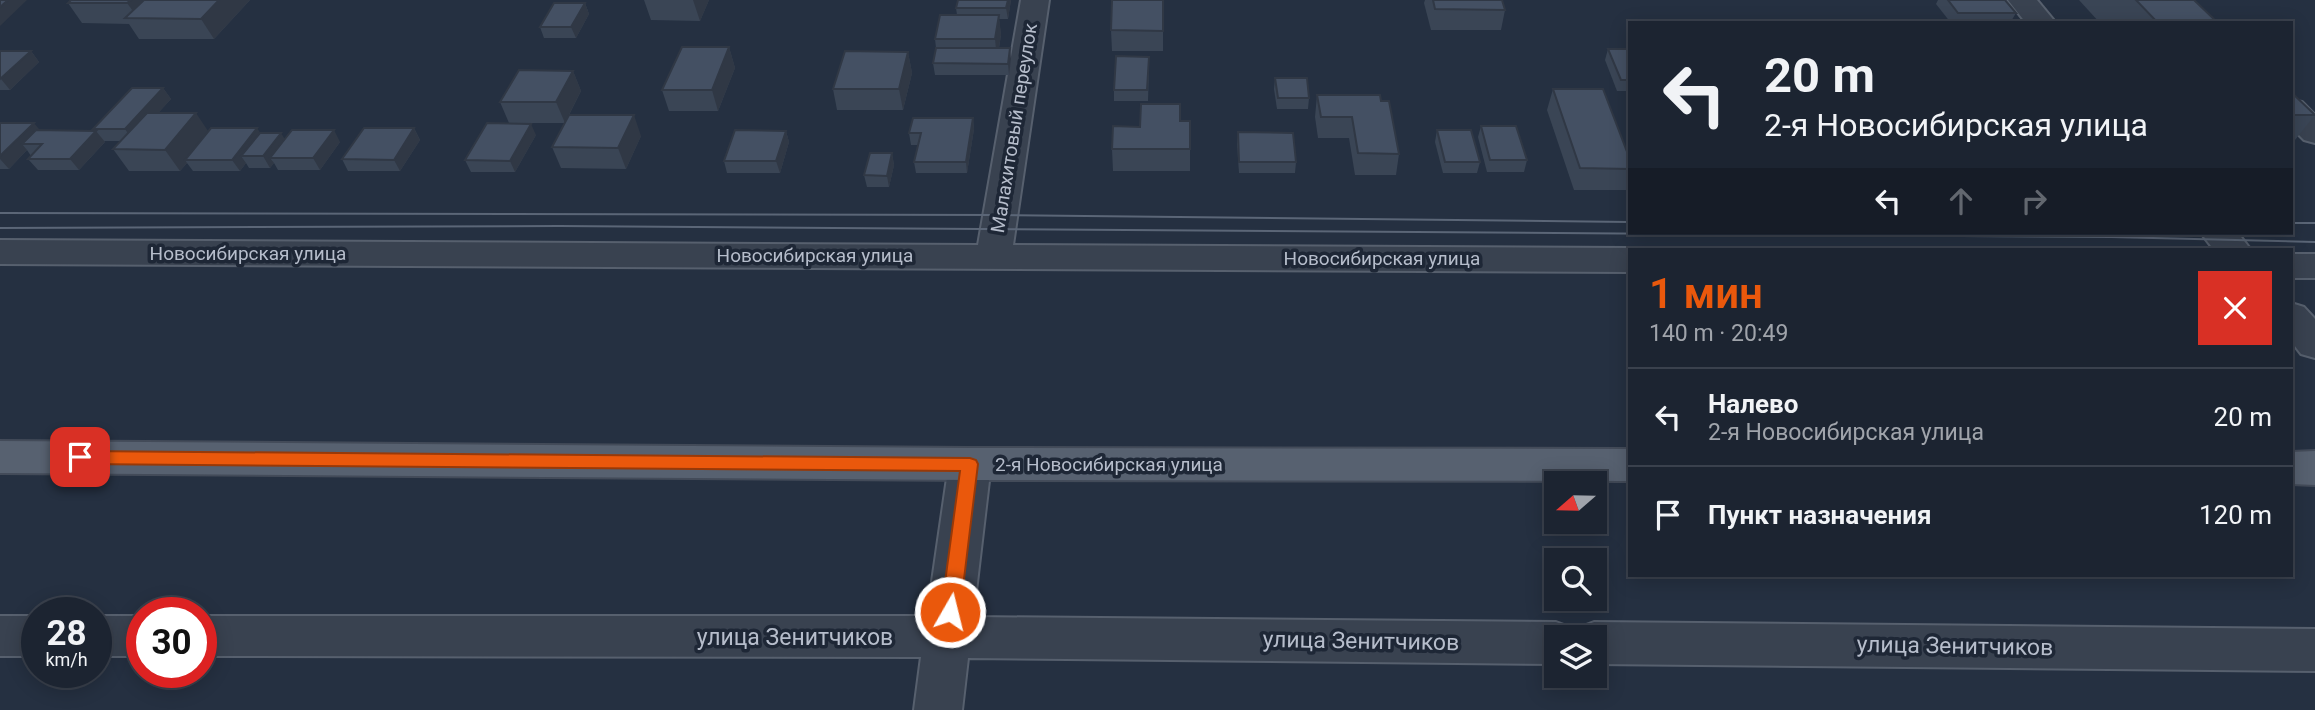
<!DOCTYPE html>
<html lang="ru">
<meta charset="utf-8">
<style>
:root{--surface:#1c2431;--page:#252c39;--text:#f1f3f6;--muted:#a0a4ab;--line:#3a414d;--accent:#ea580c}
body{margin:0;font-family:Roboto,sans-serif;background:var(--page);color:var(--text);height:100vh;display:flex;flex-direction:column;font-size:26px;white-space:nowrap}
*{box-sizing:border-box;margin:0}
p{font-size:23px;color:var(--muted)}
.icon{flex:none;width:38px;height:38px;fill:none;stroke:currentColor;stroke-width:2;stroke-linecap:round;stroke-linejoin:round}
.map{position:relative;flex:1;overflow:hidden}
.panel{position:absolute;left:1628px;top:248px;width:665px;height:329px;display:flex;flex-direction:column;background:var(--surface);border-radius:0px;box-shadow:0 4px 18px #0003,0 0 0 2px var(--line)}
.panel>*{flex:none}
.hud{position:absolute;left:1628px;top:21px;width:665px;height:214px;border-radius:0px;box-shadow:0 4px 18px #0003,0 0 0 2px var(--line);background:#1c2431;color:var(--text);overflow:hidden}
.needle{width:46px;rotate:250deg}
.fabs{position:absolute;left:1544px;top:471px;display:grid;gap:14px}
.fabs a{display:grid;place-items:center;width:63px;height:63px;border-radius:0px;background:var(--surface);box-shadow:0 4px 18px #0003,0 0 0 2px var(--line);font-size:35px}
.speed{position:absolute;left:21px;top:597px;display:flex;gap:14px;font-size:35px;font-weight:700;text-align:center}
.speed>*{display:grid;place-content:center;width:91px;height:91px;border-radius:50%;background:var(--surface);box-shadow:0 4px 18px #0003,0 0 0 2px var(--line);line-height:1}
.speed small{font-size:18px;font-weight:400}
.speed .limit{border:10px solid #d22;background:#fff;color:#111}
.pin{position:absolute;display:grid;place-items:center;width:60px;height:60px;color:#fff;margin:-30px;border-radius:14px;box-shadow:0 4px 10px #0006}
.me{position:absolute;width:77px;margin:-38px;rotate:8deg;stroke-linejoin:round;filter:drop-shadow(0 0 5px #0008)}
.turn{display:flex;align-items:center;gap:24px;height:147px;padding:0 21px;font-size:32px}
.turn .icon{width:91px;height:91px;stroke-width:2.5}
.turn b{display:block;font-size:49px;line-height:60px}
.lanes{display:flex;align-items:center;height:66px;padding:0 21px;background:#0003;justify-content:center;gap:35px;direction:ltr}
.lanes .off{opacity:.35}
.round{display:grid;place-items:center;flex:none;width:74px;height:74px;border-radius:0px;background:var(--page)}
.head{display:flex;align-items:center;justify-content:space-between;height:119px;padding:0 21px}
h1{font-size:42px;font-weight:600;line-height:52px;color:var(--accent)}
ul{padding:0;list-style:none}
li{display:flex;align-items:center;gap:21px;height:98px;padding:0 21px;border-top:2px solid var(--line)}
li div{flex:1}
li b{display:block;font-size:26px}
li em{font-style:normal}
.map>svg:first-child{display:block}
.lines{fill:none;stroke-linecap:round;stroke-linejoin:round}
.minor-casing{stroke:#57606e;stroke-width:4}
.major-casing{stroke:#434b59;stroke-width:4}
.minor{fill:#394250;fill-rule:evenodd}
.major{fill:#576170;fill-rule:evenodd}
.tram{stroke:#5b6677;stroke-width:2}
.wall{fill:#3a4555}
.shaded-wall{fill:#303845}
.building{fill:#445063;stroke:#303845;stroke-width:2}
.route{fill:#ea580c;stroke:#983908;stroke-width:2}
.labels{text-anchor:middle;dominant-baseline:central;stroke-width:7;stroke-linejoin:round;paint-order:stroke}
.street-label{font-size:19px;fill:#b6bdcb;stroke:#1e2736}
.near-street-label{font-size:23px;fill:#b6bdcb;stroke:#1e2736}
</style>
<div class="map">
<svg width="2315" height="710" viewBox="0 0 2315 710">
<rect width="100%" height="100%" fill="#253041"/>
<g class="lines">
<defs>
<g id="minor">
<path d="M1021 0H1049L1013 245 1629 248 1638 250H1629V272L0 264V240L978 245Z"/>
<path d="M2008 0H2037L2056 23H2026Z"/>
<path d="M2291 100 2302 102 2315 115V143L2304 140 2291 127Z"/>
<path d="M2201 233H2238L2251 250H2214Z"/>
<rect x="2291" y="254" width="24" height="24"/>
<path d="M2291 303 2304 307 2315 319V358L2301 354 2291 341Z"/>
<path d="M970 448 985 452 991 464 973 617 1556 622 1572 628 1575 634 1578 628 1594 622 2315 629V671L1594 664V637H1556V664L968 658 962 710H914L921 657 201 656V616H927L949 464 955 452Z"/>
<rect x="0" y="616" width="37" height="40"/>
<rect x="96" y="616" width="46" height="40"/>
</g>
<g id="major">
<path d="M0 441 970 448 1629 449V481L970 480 0 473Z"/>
<path d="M2315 451V485L2291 484V452Z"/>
</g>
</defs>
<!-- minor casing -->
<use href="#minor" class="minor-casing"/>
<!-- major casing -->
<use href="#major" class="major-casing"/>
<!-- minor -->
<use href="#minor" class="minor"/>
<!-- major -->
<use href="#major" class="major"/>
<!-- tram -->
<g class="tram">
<path d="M0 213 1000 215 1629 222"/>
<path d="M2291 223H2315"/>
<path d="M0 228 559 226 2111 237 2315 242"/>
</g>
</g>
<!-- wall -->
<g class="wall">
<path d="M250 0 214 39H139L129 24 82 23 68 3Z"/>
<path d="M644 0H709L700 21 651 20Z"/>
<path d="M958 0H1011L1008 19H999L1001 35 999 48 1011 59 1009 75H935L933 63 936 48 935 39 957 15 956 8Z"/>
<path d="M1163 0V51H1112L1111 30Z"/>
<path d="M1425 0H1502L1505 10 1501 30H1431L1424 3Z"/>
<path d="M1938 0H2005L2016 13 2010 23H1951L1936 4Z"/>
<path d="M2079 0H2194L2218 23H2100Z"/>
<path d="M585 3 589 14 576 38H544L540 27Z"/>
<path d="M729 47 735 68 718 111H669L662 90Z"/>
<path d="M1608 49H1629V91H1617L1605 60Z"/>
<path d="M0 51H31L39 62 10 90H0Z"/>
<path d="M908 52 912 73 903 110H837L833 89Z"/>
<path d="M1149 68 1148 101H1114V90Z"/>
<path d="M573 71 581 91 565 123H509L500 102Z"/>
<path d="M1275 78 1309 98 1308 109H1277L1274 89Z"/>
<path d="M163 88 171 99 158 113 208 131 260 133 285 139 340 142 320 170H278L274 163 270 168H249L246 163 240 171H193L187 163 180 171H129L113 149 122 141H104L105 142 79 170H38L28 159 31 156 27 150 9 169H0V123L40 131H94L93 129Z"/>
<path d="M1553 89 1629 157V182L1626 190H1574L1547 110Z"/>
<path d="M2291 92 2315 115 2291 145Z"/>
<path d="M1317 95 1381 101 1399 154 1396 175H1355L1349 138H1318L1315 117Z"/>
<path d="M973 118 974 129 967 173H916L914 162 918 145H911L909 133Z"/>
<path d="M1481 126 1527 160 1524 172H1487L1478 137Z"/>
<path d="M1140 127 1190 149V171H1113L1112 149Z"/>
<path d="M414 128 420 140 400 171H348L342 159Z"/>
<path d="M1437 130 1480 162 1477 173H1443L1435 142Z"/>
<path d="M786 131 789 142 780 173H727L724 161Z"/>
<path d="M1238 132 1296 162 1295 173H1239L1237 144Z"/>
<path d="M536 135 515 172H471L465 160Z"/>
<path d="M641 136 626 169 561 168 552 147Z"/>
<path d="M892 153 894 165 889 187H867L864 175Z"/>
</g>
<!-- shaded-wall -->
<g class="shaded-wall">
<path d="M8 0H27L0 26V7Z"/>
<path d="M131 0H165L138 18 127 3Z"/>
<path d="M219 0H250L214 39 201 19Z"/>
<path d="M693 0H709L700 21Z"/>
<path d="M1008 0H1011L1008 19 1006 8Z"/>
<path d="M585 3 589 14 576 38 571 27Z"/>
<path d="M999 15 1001 35 997 59 995 39Z"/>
<path d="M729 47 735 68 718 111 712 90Z"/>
<path d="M1010 48 1011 59 1009 75 1008 64Z"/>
<path d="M31 51 39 62 10 90 1 79Z"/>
<path d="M908 52 912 73 903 110 899 89Z"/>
<path d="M573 71 581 91 565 123 556 102Z"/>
<path d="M163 88 171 99 133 141 125 129Z"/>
<path d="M196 113 210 134 185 160 187 163 180 171 165 150Z"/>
<path d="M634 115 641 136 626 169 618 148Z"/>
<path d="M973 118 974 129 967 173 966 162Z"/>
<path d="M34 123 43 134 22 144 27 150 9 169 0 159V156Z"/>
<path d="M531 124 536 135 515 172 510 161Z"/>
<path d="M257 128 265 140 241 156 246 163 240 171 232 160Z"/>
<path d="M414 128 420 140 400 171 394 160Z"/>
<path d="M334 130 340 142 320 170 313 158Z"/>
<path d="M96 131 105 142 79 170 70 159Z"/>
<path d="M786 131 789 142 780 173 776 161Z"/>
<path d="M281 133 288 144 270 158 274 163 270 168 263 156Z"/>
<path d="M892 153 894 165 889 187 887 176Z"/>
</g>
<!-- building -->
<g class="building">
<path d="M0 0H8L0 7Z"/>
<path d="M71 0H131L127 3H68Z"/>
<path d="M144 0H219L201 19 125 18Z"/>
<path d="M958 0H1008L1006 8H956Z"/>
<path d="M1112 0H1163V31L1111 30Z"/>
<path d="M1433 0H1502L1505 10 1435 9Z"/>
<path d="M1948 0H2005L2016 13H1958Z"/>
<path d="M2136 0H2194L2218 23H2158Z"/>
<path d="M554 3H585L571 27H540Z"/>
<path d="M940 15H999L995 39H935Z"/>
<path d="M682 47H729L712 90H662Z"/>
<path d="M936 48H1010L1008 64 933 63Z"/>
<path d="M1608 49H1629V80H1621Z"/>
<path d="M0 51H31L0 79Z"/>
<path d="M845 51 908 52 899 89H833Z"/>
<path d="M1116 56 1149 57 1147 90H1114Z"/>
<path d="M519 70 573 71 556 102H500Z"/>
<path d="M1275 78H1307L1309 98H1278Z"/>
<path d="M132 88H163L125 129H93Z"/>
<path d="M1553 89H1603L1629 157V169L1580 168Z"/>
<path d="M2291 92 2315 115H2291Z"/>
<path d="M1317 95H1380L1381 101H1389L1399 154 1358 153 1352 117H1321Z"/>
<path d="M1141 104H1180V121H1190V149H1112L1113 126 1140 127Z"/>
<path d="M147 113H196L165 150 113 149Z"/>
<path d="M569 115H634L618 148 552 147Z"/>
<path d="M913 118H973L966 162H914L921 133H909Z"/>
<path d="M0 123H34L0 156Z"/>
<path d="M487 123 531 124 510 161 465 160Z"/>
<path d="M1481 126H1516L1527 160H1490Z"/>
<path d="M211 128H257L232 160H185Z"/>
<path d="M364 128H414L394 160 342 159Z"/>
<path d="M36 130 96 131 70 159H28L42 144H22Z"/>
<path d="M292 130H334L313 158H270Z"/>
<path d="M735 130 786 131 776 161H724Z"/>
<path d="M1437 130H1471L1480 162H1445Z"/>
<path d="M1238 132 1293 133 1296 162H1239Z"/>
<path d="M260 133H281L263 156H241Z"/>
<path d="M870 153H892L887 176 864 175Z"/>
</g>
<!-- route -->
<path class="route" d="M80 451 970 458 976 460 978 464 960 612 957 618 950 621 943 618 941 612 960 471 80 464 74 462 72 457 74 453Z"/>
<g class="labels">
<!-- street labels -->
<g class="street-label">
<text transform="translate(1014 128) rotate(-81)">Малахитовый переулок</text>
<text x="248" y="253">Новосибирская улица</text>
<text x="815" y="255">Новосибирская улица</text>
<text x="1382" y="258">Новосибирская улица</text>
<text x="1109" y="464">2-я Новосибирская улица</text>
</g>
<!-- near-street labels -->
<g class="near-street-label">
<text x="795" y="637">улица Зенитчиков</text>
<text transform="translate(1361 641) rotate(1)">улица Зенитчиков</text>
<text transform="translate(1955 646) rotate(1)">улица Зенитчиков</text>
</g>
</g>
</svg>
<div class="fabs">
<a><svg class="needle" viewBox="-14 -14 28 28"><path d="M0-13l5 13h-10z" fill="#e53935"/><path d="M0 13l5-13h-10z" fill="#a0a4ab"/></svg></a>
<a><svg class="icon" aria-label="search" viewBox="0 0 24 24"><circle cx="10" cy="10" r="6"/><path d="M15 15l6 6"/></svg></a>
<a><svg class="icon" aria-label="layers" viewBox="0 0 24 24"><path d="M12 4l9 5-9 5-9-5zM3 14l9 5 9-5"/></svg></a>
</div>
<div class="speed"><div>28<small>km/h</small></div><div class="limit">30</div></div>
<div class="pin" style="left:80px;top:457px;background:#d93025"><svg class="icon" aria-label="arrive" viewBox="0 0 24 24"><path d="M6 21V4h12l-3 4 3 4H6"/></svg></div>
<svg class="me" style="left:950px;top:612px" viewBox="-20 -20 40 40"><circle r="17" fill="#ea580c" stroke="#fff" stroke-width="3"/><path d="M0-11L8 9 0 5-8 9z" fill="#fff"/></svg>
<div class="hud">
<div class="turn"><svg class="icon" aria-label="left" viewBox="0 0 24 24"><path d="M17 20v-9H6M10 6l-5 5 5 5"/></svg><div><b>20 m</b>2-я Новосибирская улица</div></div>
<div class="lanes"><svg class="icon" aria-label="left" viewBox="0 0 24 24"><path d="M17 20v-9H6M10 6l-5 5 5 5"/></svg><svg class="icon off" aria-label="ahead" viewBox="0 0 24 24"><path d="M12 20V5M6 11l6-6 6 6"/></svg><svg class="icon off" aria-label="right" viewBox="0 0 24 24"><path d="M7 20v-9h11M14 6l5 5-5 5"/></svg></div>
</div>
<section class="panel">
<div class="head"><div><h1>1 мин</h1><p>140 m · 20:49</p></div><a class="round" style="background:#d93025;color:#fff"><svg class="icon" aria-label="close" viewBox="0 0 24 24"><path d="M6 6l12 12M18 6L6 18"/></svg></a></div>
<ul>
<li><svg class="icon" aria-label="left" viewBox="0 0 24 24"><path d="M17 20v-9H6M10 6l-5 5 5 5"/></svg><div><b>Налево</b><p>2-я Новосибирская улица</p></div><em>20 m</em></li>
<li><svg class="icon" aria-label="arrive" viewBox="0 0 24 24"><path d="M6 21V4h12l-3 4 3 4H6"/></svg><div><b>Пункт назначения</b></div><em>120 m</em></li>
</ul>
</section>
</div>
